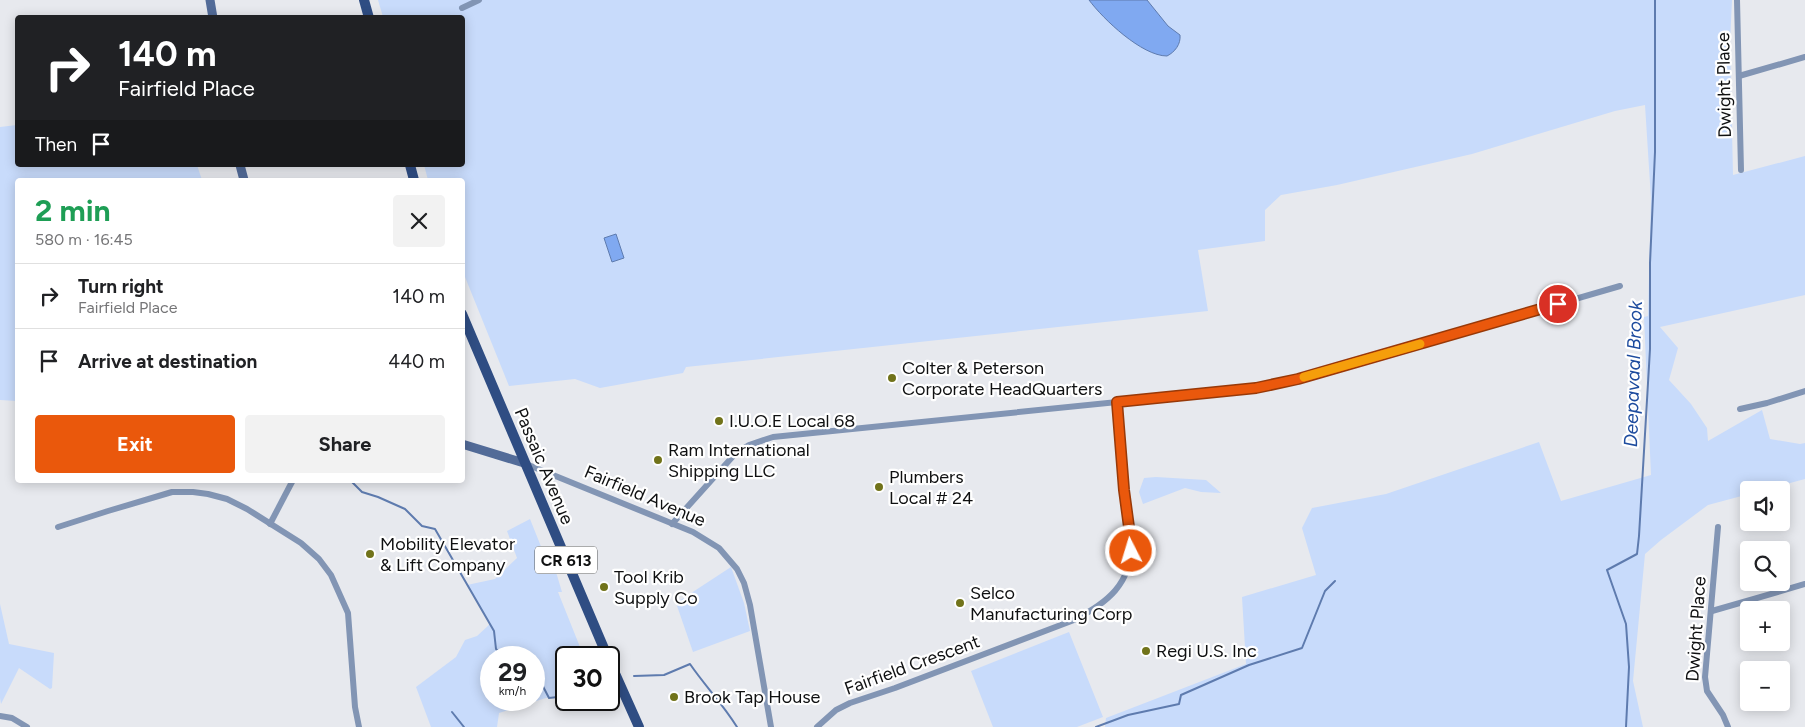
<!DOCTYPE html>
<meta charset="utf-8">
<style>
:root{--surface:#fff;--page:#f2f2f2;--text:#202124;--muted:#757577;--line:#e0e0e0;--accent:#ea580c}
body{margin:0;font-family:Figtree,sans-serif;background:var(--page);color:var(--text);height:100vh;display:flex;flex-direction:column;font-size:19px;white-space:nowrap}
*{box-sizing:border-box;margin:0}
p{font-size:16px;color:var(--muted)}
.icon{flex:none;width:28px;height:28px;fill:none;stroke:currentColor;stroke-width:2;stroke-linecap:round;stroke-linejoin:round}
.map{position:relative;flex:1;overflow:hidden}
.drawer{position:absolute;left:15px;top:178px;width:450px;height:305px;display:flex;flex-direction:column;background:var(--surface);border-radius:5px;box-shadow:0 2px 12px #0003}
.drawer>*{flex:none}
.banner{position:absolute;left:15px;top:15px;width:450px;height:152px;border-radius:5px;box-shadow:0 2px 12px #0003;background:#202124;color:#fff;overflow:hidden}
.fabs{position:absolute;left:1740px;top:481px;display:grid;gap:10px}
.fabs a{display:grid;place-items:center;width:50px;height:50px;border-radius:5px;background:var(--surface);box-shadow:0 2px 12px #0003;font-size:25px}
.speed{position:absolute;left:480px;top:646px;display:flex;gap:10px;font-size:25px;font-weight:700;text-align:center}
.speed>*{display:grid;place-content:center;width:65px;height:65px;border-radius:50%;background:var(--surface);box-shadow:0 2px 12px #0003;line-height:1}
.speed small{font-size:12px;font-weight:400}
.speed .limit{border:2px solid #111;border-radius:8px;background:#fff;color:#111}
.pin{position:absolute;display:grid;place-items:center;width:42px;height:42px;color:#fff;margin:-21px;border:2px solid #fff;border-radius:50%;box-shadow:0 1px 5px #0007}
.me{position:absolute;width:55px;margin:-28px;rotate:355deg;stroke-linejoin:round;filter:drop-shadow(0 0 4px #0008)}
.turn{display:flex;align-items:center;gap:18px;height:105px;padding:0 20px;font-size:22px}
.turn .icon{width:65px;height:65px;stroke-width:2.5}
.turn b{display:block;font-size:35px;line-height:42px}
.then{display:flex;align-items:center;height:48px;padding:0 20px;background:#0003;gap:10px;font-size:19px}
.round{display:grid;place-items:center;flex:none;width:52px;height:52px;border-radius:5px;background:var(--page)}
.overview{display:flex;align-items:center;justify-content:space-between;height:85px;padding:0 20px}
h1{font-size:30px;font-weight:700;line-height:38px;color:#1e9e55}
.button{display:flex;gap:10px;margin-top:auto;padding:10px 20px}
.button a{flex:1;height:58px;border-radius:5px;background:var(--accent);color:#fff;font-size:20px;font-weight:700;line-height:58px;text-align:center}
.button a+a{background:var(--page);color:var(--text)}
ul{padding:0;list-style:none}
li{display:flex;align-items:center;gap:15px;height:65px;padding:0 20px;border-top:1px solid var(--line)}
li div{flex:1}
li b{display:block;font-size:19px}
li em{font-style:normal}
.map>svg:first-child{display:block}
.green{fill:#c8dbfb;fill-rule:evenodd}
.water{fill:#80a9f1;stroke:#5e7bae}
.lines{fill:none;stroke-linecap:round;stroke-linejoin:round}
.stream{stroke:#5e7bae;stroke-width:2}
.street{stroke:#8295b4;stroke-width:6}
.secondary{stroke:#526b98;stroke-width:9}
.primary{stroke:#2f4d83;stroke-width:10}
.route-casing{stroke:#983908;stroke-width:12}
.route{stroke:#ea580c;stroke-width:9}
.slow{stroke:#f59e0b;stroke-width:9}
.poi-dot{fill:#71731a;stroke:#fff;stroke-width:2}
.labels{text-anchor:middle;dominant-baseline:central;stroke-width:4.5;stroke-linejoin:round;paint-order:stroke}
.shield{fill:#fff;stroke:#575858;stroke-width:1}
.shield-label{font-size:16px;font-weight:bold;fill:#0f1011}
.street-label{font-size:18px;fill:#0f1011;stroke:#fff}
.poi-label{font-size:18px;fill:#0f1011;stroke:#fff;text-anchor:start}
.water-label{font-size:19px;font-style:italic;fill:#1d4b9e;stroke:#fff}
</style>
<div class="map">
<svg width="1805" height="727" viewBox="0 0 1805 727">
<rect width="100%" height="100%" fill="#e7e9ee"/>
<!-- green -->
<g class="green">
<path d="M378 0H1732L1730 42 1733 175 1805 156V295L1660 327 1678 348 1669 380 1691 404 1707 428 1708 441 1762 410 1770 439 1800 444 1805 443V479L1764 490H1749V494L1708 505 1661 540 1645 554 1633 681 1643 727H1105L1106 718 1246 664 1242 597 1316 575 1302 528 1312 508 1386 494 1539 442 1561 501 1651 475 1644 317 1648 316 1651 199 1645 105 1615 111 1472 154 1337 185 1281 195 1265 210V241L1198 250 1208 311 686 367 683 373 600 388 575 379 509 386 463 272 462 180H428L424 165H462V18L383 17Z"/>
<path d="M17 125 18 165H197L202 180H18L17 401 0 400V127Z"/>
<path d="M1156 477 1206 480 1221 493 1201 492 1185 488 1143 504 1139 492 1144 478Z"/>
<path d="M530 519 548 564 553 562 562 592H558L584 657 566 658V692L564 693 566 696 549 697 499 713 497 727H431L416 687 456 657 465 640 477 636 490 624 467 585 495 579 517 558 507 531ZM491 658H534V700H491Z"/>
<path d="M731 567 744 603 750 631 693 652 676 603Z"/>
<path d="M0 604 9 644 54 653 52 688 50 689 19 668 1 704 0 698Z"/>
<path d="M1069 632 1103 717 1077 727H993L971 671Z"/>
</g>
<!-- water -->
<g class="water">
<path d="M1089 0H1147L1168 26 1180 35C1181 44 1175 52 1167 56 1142 56 1103 19 1089 0Z"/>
<path d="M616 234 624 258 612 262 604 238Z"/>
</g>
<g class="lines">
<!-- stream -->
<g class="stream">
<path d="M350 480 362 492 378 497 405 509 422 526 435 529 494 631 496 649 506 658"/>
<path d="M534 669 549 698 566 696"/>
<path d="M634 676 664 675 690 664C705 686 723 704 737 727"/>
<path d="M452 712 464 727"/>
<path d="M1096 727 1128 715 1179 704 1181 695 1249 665 1302 648 1325 591 1335 581"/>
<path d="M1626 727 1629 667 1626 624 1607 570 1637 554 1639 536 1650 349V263L1655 152V0"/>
</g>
<!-- street -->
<g class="street">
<path d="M1737 0 1741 170"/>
<path d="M462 8 479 0"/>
<path d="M1739 76 1805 57"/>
<path d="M1740 409 1767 403 1805 391"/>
<path d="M526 464 693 532 719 548 737 569 744 583 750 605 771 727"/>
<path d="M270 524 293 480"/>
<path d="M672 524 735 454 749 445 773 437 1256 388 1299 379 1620 286"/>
<path d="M58 527 108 511 172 492H193L208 494 227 499 247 509 301 543 319 559 331 575 348 613 355 707 359 727"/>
<path d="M1718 527 1705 677 1707 691 1723 715 1728 727"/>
<path d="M1712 611 1805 584"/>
<path d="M0 716 12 718 27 727"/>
<path d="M817 727 836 710 850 703 895 688 1074 620C1107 603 1132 584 1131 543 1131 525 1125 507 1123 490 1120 461 1119 431 1117 402"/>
</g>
<!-- secondary -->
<g class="secondary">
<path d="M210 0 213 18"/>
<path d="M240 165 244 180"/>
<path d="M462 444 524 463"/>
</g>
<!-- primary -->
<g class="primary">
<path d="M364 0 369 18"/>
<path d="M410 165 414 180"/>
<path d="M462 314 608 658"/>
<path d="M609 660 639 727"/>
</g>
</g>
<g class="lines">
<defs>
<path id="route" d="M1131 551V542L1124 490 1117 402 1256 388 1298 379 1558 304"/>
</defs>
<!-- route casing -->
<use href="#route" class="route-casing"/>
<!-- route -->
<use href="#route" class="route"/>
<!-- slow -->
<path class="slow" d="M1304 377 1420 344"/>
</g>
<!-- markers -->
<g class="poi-dot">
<circle cx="892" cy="378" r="5"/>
<circle cx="719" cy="421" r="5"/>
<circle cx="658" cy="460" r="5"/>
<circle cx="879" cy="487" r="5"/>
<circle cx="370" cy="554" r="5"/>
<circle cx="604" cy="587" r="5"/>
<circle cx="960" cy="603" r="5"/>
<circle cx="1146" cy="651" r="5"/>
<circle cx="674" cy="697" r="5"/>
</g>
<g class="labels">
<!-- shield labels -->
<rect class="shield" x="535" y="546.5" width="62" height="27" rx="4"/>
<g class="shield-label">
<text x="566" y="560">CR 613</text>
</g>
<!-- street labels -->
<g class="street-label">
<text transform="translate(1724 85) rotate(-91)">Dwight Place</text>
<text transform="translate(544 466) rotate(67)">Passaic Avenue</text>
<text transform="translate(645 496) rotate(23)">Fairfield Avenue</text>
<text transform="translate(1696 629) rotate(-86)">Dwight Place</text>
<text transform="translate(912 665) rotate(-20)">Fairfield Crescent</text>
</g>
<!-- poi labels -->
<g class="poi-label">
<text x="902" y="368">Colter &amp; Peterson<tspan x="902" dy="21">Corporate HeadQuarters</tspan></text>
<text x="729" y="421">I.U.O.E Local 68</text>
<text x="668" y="450">Ram International<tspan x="668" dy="21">Shipping LLC</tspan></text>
<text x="889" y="477">Plumbers<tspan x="889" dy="21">Local # 24</tspan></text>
<text x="380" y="544">Mobility Elevator<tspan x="380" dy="21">&amp; Lift Company</tspan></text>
<text x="614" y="577">Tool Krib<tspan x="614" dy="21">Supply Co</tspan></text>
<text x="970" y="593">Selco<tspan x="970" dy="21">Manufacturing Corp</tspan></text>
<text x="1156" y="651">Regi U.S. Inc</text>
<text x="684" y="697">Brook Tap House</text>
</g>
<!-- water labels -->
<g class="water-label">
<text transform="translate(1633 374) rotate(-88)">Deepavaal Brook</text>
</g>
</g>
</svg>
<div class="fabs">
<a><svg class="icon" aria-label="sound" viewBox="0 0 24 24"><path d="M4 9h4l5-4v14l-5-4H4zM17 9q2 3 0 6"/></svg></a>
<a><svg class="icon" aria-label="search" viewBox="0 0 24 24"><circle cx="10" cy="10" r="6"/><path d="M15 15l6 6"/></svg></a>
<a>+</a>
<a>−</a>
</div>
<div class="speed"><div>29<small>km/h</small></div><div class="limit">30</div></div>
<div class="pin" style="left:1558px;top:304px;background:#d93025"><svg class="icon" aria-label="arrive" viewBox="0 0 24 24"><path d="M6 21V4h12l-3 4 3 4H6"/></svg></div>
<svg class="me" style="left:1131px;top:551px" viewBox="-20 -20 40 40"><circle r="17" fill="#ea580c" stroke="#fff" stroke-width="3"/><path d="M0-11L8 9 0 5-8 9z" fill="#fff"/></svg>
<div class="banner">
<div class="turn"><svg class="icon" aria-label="right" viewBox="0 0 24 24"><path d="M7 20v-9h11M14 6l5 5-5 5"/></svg><div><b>140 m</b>Fairfield Place</div></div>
<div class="then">Then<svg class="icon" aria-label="arrive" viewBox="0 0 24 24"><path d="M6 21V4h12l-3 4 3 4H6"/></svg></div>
</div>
<section class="drawer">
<div class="overview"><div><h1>2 min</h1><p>580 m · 16:45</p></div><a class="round"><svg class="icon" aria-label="close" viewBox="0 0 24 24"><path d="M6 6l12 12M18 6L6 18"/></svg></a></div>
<ul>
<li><svg class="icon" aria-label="right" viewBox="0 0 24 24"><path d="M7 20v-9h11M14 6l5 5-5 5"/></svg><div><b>Turn right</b><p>Fairfield Place</p></div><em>140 m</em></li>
<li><svg class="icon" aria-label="arrive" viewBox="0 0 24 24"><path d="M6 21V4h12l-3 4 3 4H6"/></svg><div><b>Arrive at destination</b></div><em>440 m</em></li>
</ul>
<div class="button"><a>Exit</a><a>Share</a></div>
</section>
</div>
